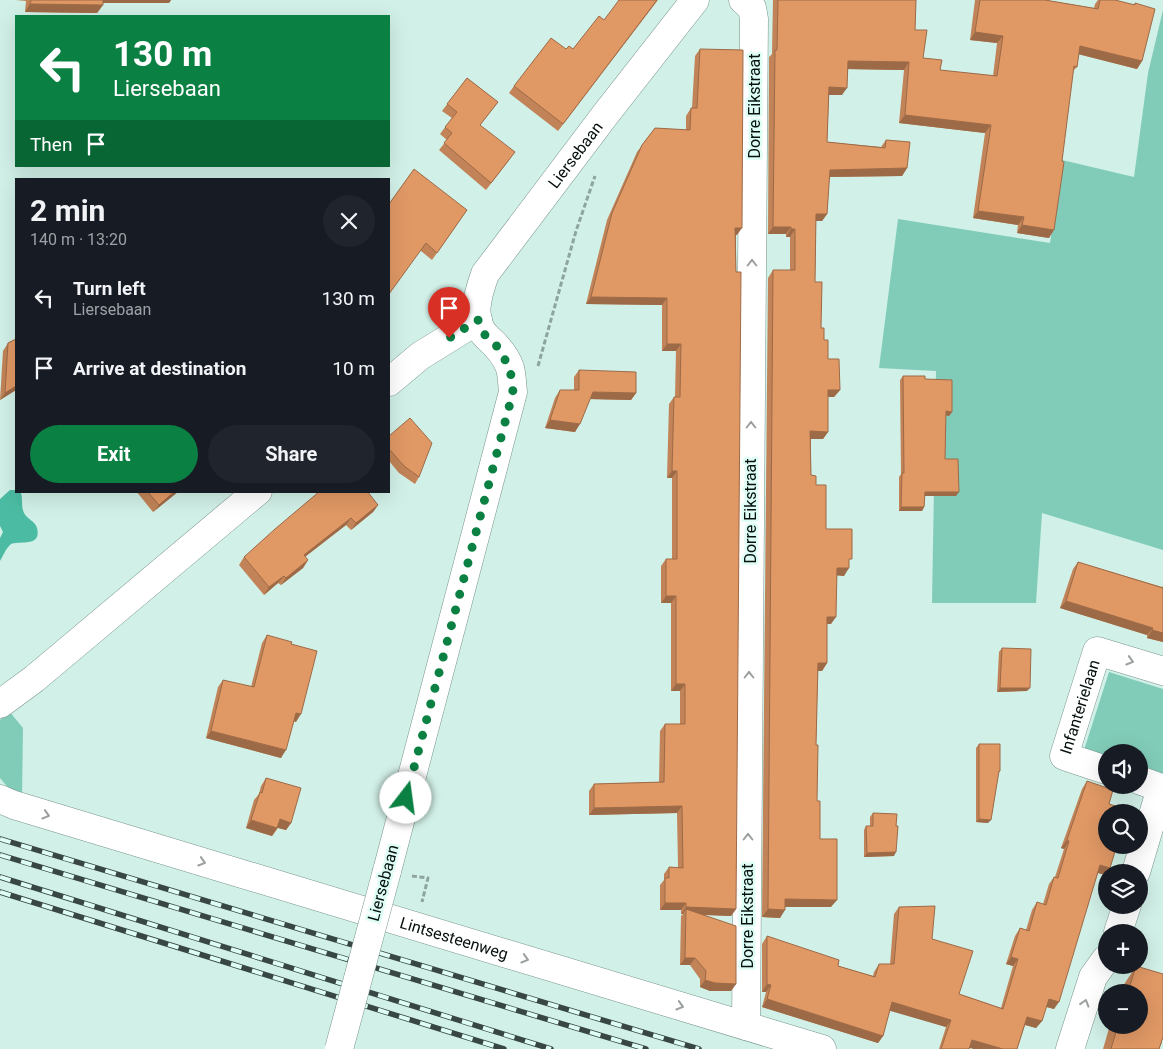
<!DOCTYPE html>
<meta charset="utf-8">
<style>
:root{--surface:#171b24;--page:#20242c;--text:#f1f3f6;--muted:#9ea1a6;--accent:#0b8043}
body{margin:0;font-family:Roboto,sans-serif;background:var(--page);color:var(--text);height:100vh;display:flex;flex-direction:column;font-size:19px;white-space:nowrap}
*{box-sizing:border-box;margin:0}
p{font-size:16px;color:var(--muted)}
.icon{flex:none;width:28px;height:28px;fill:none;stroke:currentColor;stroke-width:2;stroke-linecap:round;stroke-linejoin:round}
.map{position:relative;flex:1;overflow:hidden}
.sheet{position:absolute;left:15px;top:178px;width:375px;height:315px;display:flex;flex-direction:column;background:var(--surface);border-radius:0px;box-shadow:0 5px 20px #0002}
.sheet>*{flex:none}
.banner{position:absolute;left:15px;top:15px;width:375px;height:152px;border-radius:0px;box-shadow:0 5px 20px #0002;background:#0b8043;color:#fff;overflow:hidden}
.controls{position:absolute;left:1098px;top:744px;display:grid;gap:10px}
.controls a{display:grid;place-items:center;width:50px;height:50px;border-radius:50%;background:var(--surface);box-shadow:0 5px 20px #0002;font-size:25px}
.pin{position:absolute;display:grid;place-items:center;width:42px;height:42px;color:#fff;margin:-51px -21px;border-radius:50% 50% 50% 0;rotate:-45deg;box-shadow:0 0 5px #0007}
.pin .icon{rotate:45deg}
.me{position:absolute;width:55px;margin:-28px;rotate:15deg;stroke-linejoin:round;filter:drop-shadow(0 0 4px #0008)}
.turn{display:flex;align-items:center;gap:18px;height:105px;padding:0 15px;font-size:22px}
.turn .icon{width:65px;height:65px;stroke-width:2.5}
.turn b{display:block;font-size:35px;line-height:42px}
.then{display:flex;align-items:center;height:48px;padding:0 15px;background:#0003;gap:10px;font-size:19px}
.round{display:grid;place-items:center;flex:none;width:52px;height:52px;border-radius:26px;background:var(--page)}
.overview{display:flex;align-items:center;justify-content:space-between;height:85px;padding:0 15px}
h1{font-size:30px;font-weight:700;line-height:38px}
.action{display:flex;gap:10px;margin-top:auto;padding:10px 15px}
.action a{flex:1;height:58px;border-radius:30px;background:var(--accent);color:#fff;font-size:20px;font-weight:700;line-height:58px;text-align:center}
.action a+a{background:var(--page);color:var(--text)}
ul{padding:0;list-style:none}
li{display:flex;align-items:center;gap:15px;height:70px;padding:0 15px}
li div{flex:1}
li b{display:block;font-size:19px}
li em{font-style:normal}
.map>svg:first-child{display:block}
.green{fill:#81ccb8}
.water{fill:#4bbca3}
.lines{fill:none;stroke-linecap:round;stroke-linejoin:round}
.minor-casing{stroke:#77948c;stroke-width:29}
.path{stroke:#8da59e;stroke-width:3;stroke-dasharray:5 2.5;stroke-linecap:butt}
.minor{stroke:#fff;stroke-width:28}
.rail-casing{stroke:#384743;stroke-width:5.5}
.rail{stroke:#defdf4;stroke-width:4;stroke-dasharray:11;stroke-linecap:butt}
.minor-bridge-casing{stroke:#77948c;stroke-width:29;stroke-linecap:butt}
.minor-bridge{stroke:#fff;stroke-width:28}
.wall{fill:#c18357}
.shaded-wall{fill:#9d6a47}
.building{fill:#e09865;stroke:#9d6a47}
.oneway{stroke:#9ba09f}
.route{stroke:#0b8043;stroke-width:9;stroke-dasharray:0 16.2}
.labels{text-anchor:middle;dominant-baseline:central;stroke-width:5;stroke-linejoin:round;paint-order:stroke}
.street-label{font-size:16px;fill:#06110e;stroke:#defdf4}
</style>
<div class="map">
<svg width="1163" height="1049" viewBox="0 0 1163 1049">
<rect width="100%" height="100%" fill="#d1f0e7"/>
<!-- green -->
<g class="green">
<path d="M1163 10V550L1042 513 1036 603H932L936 371 879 368 898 219 1050 243 1062 160 1134 177 1148 73Z"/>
<path d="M1109 672 1163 689V774L1139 767V752H1106V757L1084 750Z"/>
<path d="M9 711 23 728 22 800 16 797 0 778V720Z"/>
</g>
<!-- water -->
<path class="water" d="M10 490H16L21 493C23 499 21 507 24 513 27 519 35 521 37 528 42 548 18 540 11 544 6 548 3 556 0 561V538L3 532 0 526V499Z"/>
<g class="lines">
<defs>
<g id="minor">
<path d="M743 0 752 8 754 19 746 1026"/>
<path d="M389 382 420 356 478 320"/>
<path d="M0 704 34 679 258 491"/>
<path id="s1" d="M1106 770 1064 756 1097 651 1163 671"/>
<path id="s2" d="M0 799 14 805 822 1049"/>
<path id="s3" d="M387 871 513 392C512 384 512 375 510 368 506 356 496 345 487 337 469 320 478 294 485 274L605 115 695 0"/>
<path d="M1136 872 1161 788 1139 780"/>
<path d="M1118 932 1127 905"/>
<path d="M1070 1049 1093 977 1106 959"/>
</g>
</defs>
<!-- minor casing -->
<use href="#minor" class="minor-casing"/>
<!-- path -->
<g class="path">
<path d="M538 366 576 231 595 176"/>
<path d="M412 876 428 878 422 902"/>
</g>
<!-- minor -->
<use href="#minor" class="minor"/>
<defs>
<g id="rail">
<path d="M0 839 699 1049"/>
<path d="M0 855 646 1049"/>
<path d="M0 877 551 1049"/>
<path d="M0 892 504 1049"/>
</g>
</defs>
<!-- rail casing -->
<use href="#rail" class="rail-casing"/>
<!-- rail -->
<use href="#rail" class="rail"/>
<defs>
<path id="minor-bridge" d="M339 1049 387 871"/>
</defs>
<!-- minor-bridge casing -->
<use href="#minor-bridge" class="minor-bridge-casing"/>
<!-- minor-bridge -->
<use href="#minor-bridge" class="minor-bridge"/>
</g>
<!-- wall -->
<g class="wall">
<path d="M16 0H171L169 3H103V5L97 13 25 12 26 1Z"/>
<path d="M658 0 558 131 509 93 514 86 566 49H573Z"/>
<path d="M773 0H916L915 30 923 58 940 70 993 76 997 43 970 40 975 0H1045L1094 8 1095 4 1098 0H1115L1134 5 1135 3 1142 61 1137 69 1078 54 1077 67 1073 71 1049 238 1017 233 1018 225 973 218 985 133 899 123 904 70 848 69 842 95H829L827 142 881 147 886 140 907 168 902 176 829 177 827 214 822 221H816L815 282 821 328 824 340 828 359 840 390 834 397H828V432L823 439H811V475L816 485 826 529 849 563 844 576 837 575 831 624H827V663L822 671H818L816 745 817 801 820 839 831 907H785L780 918 762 917 768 278 773 270H790V237H786V234H768L769 57 772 54Z"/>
<path d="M700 49 737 235H736V909L731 916 703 915 736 984 731 991H710L700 987V979L690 965H680L681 916 683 914H681V910H660V885L664 880V874L669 867H678L677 813 589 815V791L594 784 659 782 660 731 665 724H680V691H671V603H661V566L666 559H672V478H667L669 404 674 397H675L676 351H662V305L586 304 607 220 637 152 655 128 686 130V116L691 108H692L695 56Z"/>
<path d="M467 78 498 102 480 125 510 159 486 190 439 150 447 140 440 134 452 118 442 111Z"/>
<path d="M389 204 467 210 432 260 421 251Z"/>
<path d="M16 339V390L0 400 3 351 8 343Z"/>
<path d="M579 370 636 393 631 400 590 399 575 432 545 428 555 398 560 390H574V377Z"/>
<path d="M903 376 925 379 952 412 949 416 946 415 945 459 956 496H925L924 507 922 511H899V477L901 474 900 380Z"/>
<path d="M389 436 419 477 415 484 399 473 389 461Z"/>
<path d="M136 491H179L153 512Z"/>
<path d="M378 505 373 512 351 530 346 525 305 557 308 560 303 568 281 585 278 583 264 595 239 565 244 557Z"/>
<path d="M1078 562 1162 587 1163 586V642L1147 638V635L1060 608 1073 569Z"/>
<path d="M267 635 291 644 296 722 294 721 281 758 206 738 218 687 223 680 251 687 262 643Z"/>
<path d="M1002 648 1027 691 997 692 999 652Z"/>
<path d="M979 744 1000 771 998 774 988 823 976 822V748Z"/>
<path d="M266 778 291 823 286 830 278 828 272 836 246 828 254 800 259 794 261 786Z"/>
<path d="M1087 781 1109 804 1110 868 1105 875 1098 873 1054 1009 1046 1007 1042 1021 1036 1028 1025 1025 1017 1049H974L970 1048 969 1049H939L946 1027 890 1010 883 1036 878 1043 762 1007 766 992H762V944L767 936 838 966 873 976 874 972 879 964H890L894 914 899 907 932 939 959 994 1001 1008 1013 966 1006 964 1015 936 1020 928 1026 930 1032 910 1037 902 1043 904 1049 884 1054 877H1055L1064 849 1061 848 1082 789Z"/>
<path d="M873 813 896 826 894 856 864 857V830L866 826H870V817Z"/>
<path d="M1136 966 1162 1042 1159 1049H1103L1110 1025H1139V992H1120L1123 986Z"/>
</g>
<!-- shaded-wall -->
<g class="shaded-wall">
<path d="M100 0H171L169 3H98Z"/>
<path d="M30 4 103 5 97 13 25 12Z"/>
<path d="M975 32 1003 36 997 43 970 40Z"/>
<path d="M1080 46 1142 61 1137 69 1074 53Z"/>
<path d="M848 61 909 62 904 70 843 69Z"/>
<path d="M829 87 847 88 842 95H824Z"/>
<path d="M905 115 991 125 985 133 899 123Z"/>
<path d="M907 168 902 176 824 177 830 170Z"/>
<path d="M978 211 1024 217 1018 225 973 218Z"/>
<path d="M816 214H827L822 221H810Z"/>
<path d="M1022 225 1054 230 1049 238 1017 233Z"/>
<path d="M773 227H791L786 234H768Z"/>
<path d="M735 228H742L737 235H731Z"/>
<path d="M791 229H795L790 237H786Z"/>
<path d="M591 297 667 298 662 305 586 304Z"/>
<path d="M667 344H681L676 351H662Z"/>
<path d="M16 386V390L0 400 5 393Z"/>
<path d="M828 390H840L834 397H822Z"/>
<path d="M593 392 636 393 631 400 588 399Z"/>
<path d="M946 411 952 412 949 416 943 415Z"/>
<path d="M550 420 580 424 575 432 545 428Z"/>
<path d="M810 431 828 432 823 439H805Z"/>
<path d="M672 471H677L672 478H667Z"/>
<path d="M175 491H179L153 512 159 505Z"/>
<path d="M925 492H959L956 496H922Z"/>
<path d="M378 505 373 512 351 530 356 523Z"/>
<path d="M901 507H924L922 511H899Z"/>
<path d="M351 518 346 525 298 562 304 555Z"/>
<path d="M308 560 303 568 281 585 286 578Z"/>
<path d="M837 568H849L844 576 832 575Z"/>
<path d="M284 576 278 583 264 595 269 587Z"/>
<path d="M666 596H676L671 603H661Z"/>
<path d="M1066 601 1153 628 1147 635 1060 608Z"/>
<path d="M827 617H836L831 624H822Z"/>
<path d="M1152 630 1163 633V642L1147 638Z"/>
<path d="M818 663H827L822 671H813Z"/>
<path d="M676 684H685L680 691H671Z"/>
<path d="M1000 688H1030L1027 691 997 692Z"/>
<path d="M296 713 301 714 296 722 291 720Z"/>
<path d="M211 731 286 750 281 758 206 738Z"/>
<path d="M682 806 677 813 589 815 594 808Z"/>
<path d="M280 819 291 823 286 830 275 827Z"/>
<path d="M979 819 991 820 988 823 976 822Z"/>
<path d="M251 820 277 828 272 836 246 828Z"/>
<path d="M1067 840 1069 841 1064 849 1061 848Z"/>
<path d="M896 852 894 856 864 857 867 853Z"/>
<path d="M1100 865 1110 868 1105 875 1095 872Z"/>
<path d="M785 899 837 900 831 907H780Z"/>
<path d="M665 903H686L681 910H660Z"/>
<path d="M686 907 736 909 731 916 686 914V909L683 914H681Z"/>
<path d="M768 909 785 910 780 918 762 917Z"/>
<path d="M1011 957 1018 959 1013 966 1006 964Z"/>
<path d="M685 958H695L690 965H680Z"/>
<path d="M705 980 736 984 731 991H710L700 987Z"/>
<path d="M767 984 771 985 766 992H762Z"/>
<path d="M767 999 883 1036 878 1043 762 1007Z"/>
<path d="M1049 999 1059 1002 1054 1009 1044 1006Z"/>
<path d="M892 1002 951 1020 946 1027 887 1010Z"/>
<path d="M1027 1017 1042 1021 1036 1028 1022 1024Z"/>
<path d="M972 1040 1003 1049H974L967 1047Z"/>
</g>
<!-- building -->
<g class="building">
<path d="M31 0H103V5L30 4Z"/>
<path d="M619 0H657L563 124 514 86 551 38 566 49 569 46 573 49 599 16 604 20Z"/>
<path d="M778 0H916L915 30H927L923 58 942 60 940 70 997 76 1003 36 975 32 980 0H1045L1098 9 1100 0H1115L1135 5V3L1155 9 1142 61 1080 46 1077 67 1074 66 1062 161 1064 162 1054 230 1022 225 1024 217 978 211 991 125 905 115 909 62 848 61 847 88 829 87 827 142 885 148 886 140 910 142 907 168 830 170 827 214H816L815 282H822L821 328H824V340H828V359H839L840 390H828V432L810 431 811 475 816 476V485H826V529H852V559H849V568H837L836 617H827V663H818L816 745H818L817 801H820V839H837V900L785 899V910L768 909 773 270H795V229H791V227H773L775 50H777Z"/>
<path d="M700 49 743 50 742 228H735L736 272H741L736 909 686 907V903H665V878H669V867L683 868 682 806 594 808V784L664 782 665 724H685V684H676V596H666V559H677V471H672L674 397H680L681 344H667V298L591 297 612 213 642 145 655 128 690 130 691 108H697Z"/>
<path d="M467 78 498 102 480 125 515 152 491 183 444 143 452 133 445 127 457 112 447 104Z"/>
<path d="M414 169 467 210 437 253 426 243 389 294V204Z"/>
<path d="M16 339V386L5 393 8 343Z"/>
<path d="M579 370 636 372V393L593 392 580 424 550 420 560 390H579Z"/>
<path d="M903 376H925V379L952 380V412L946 411 945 459H958L959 492H925L924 507H901L902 473H904Z"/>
<path d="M410 418 432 443 419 477 404 466 389 449V436Z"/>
<path d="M147 491H175L159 505Z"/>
<path d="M320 491H367L378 505 356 523 351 518 304 555 308 560 286 578 284 576 269 587 244 557 275 529Z"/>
<path d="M1078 562 1163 588V633L1152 630 1153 628 1066 601Z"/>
<path d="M267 635 292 642 291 644 317 651 301 714 296 713 286 750 211 731 223 680 254 687Z"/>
<path d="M1002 648 1031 649 1030 688H1000Z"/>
<path d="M979 744H1000V771H999L991 820 979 819Z"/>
<path d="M266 778 301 788 291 823 280 819 277 828 251 820 260 792 262 793Z"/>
<path d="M1087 781 1113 790 1109 804 1128 810 1127 812H1106V845H1117L1110 868 1100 865 1059 1002 1049 999 1042 1021 1027 1017 1017 1049H1003L972 1040 969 1049H941L951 1020 892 1002 883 1036 767 999 771 985 767 984V936L839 960 838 966 875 977 879 964H894L899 907 935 906 932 939 973 951 959 994 1003 1009 1018 959 1011 957 1020 928 1029 931 1037 902 1046 905 1054 877 1058 878 1069 841 1067 840Z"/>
<path d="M873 813 897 814 896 826H898L896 852 867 853 866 826H873Z"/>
<path d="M686 909 736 926V984L715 983 705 980 706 971 695 958H685Z"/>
<path d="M1136 966 1163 974V1037L1159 1049H1111L1118 1025H1139V992H1128Z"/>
</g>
<!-- one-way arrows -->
<defs><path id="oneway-chevron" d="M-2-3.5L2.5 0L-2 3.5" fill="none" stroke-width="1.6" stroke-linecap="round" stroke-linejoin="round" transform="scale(1.25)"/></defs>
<g class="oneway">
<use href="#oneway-chevron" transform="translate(752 263) rotate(-90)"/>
<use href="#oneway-chevron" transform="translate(751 425) rotate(-90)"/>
<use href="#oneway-chevron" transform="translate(1130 661) rotate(17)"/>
<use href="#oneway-chevron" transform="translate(749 675) rotate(-90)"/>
<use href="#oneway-chevron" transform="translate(46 815) rotate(17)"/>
<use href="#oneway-chevron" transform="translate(748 837) rotate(-90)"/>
<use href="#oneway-chevron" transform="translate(202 862) rotate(17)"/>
<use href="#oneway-chevron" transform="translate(525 959) rotate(17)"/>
<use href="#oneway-chevron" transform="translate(1085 1003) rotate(-73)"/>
<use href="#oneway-chevron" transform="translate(680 1006) rotate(17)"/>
</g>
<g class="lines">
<!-- route -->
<path class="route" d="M406 798 513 392 510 368 496 345 485 335 478 320 449 338"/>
</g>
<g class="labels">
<!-- street labels -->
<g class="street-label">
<text transform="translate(754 106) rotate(-90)">Dorre Eikstraat</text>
<text stroke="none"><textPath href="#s3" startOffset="775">Liersebaan</textPath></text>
<text transform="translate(750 511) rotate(-90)">Dorre Eikstraat</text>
<text stroke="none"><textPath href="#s1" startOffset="96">Infanterielaan</textPath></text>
<text transform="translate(383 883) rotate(-75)">Liersebaan</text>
<text transform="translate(747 916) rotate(-90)">Dorre Eikstraat</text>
<text stroke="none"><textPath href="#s2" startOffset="475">Lintsesteenweg</textPath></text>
</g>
</g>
</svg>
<div class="controls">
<a><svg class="icon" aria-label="sound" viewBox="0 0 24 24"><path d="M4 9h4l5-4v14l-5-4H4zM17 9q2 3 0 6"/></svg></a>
<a><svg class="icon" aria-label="search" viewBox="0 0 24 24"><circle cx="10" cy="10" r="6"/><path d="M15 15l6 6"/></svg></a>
<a><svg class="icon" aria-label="layers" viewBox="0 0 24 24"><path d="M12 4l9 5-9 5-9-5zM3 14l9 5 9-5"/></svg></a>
<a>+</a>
<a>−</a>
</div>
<div class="pin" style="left:449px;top:338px;background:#d93025"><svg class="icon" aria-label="arrive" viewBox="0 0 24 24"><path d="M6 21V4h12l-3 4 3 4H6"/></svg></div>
<svg class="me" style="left:406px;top:798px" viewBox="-20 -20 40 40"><circle r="19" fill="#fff"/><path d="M0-13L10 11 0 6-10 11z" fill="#0b8043"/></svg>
<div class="banner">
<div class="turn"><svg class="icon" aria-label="left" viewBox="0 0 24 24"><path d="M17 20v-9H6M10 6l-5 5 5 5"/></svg><div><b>130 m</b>Liersebaan</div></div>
<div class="then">Then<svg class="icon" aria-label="arrive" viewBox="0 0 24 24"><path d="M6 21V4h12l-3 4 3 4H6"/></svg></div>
</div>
<section class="sheet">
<div class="overview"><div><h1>2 min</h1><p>140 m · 13:20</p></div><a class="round"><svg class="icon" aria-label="close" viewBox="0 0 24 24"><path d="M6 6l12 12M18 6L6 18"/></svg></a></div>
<ul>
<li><svg class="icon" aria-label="left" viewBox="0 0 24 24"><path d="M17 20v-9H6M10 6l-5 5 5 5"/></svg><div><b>Turn left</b><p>Liersebaan</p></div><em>130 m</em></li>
<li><svg class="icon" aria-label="arrive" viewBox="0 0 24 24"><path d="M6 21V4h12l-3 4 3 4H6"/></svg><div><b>Arrive at destination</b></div><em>10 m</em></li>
</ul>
<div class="action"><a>Exit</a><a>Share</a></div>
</section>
</div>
